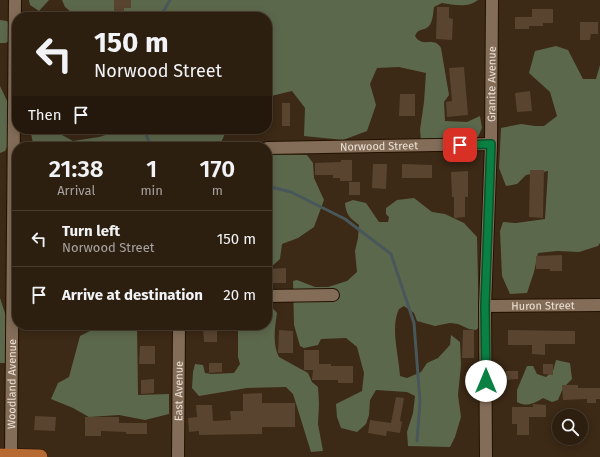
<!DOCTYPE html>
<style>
:root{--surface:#2d1f10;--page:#352719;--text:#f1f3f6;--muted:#a7a29f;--line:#483d30}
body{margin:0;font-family:"Fira Sans",sans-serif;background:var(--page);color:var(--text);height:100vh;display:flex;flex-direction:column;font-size:15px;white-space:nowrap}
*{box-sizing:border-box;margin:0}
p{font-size:13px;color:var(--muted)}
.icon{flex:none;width:22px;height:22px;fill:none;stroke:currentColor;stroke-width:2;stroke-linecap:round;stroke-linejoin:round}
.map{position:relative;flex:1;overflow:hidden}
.side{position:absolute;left:12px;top:142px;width:260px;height:188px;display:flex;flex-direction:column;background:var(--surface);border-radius:16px;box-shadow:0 2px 10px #0003,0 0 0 1px var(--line)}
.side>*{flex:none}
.banner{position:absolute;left:12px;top:12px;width:260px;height:122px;border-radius:16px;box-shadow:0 2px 10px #0003,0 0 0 1px var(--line);background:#2d1f10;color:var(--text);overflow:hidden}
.controls{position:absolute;left:552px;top:409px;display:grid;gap:8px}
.controls a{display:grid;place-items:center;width:36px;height:36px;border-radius:50%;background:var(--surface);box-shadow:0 2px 10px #0003,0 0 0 1px var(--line);font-size:20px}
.pin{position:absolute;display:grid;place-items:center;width:34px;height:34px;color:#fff;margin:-17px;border-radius:8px;box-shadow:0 2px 6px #0006}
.me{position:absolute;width:44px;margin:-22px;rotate:0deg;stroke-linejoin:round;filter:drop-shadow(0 0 3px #0008)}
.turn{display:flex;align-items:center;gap:14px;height:84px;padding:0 16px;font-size:18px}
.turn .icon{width:52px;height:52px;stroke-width:2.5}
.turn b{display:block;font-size:28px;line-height:34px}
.then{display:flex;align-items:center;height:38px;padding:0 16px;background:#0003;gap:8px;font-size:15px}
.eta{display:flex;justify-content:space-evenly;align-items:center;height:68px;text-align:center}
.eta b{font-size:24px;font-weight:600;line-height:28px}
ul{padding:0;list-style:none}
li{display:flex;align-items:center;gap:12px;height:56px;padding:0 16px;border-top:1px solid var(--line)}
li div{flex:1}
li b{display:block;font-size:15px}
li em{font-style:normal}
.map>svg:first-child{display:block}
.forest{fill:#5c684c}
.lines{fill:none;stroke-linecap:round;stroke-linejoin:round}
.stream{stroke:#48575a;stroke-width:3}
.building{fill:#594430}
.minor-casing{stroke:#231101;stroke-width:14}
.major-casing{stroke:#231101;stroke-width:16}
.minor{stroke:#836d58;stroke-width:12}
.major{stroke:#b76b33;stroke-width:15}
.route-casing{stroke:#07532c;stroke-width:10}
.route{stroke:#0b8043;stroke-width:7}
.labels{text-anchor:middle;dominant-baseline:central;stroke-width:4;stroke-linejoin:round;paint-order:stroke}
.street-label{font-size:11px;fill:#ece0d4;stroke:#1d140c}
</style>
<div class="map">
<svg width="600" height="457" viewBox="0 0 600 457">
<rect width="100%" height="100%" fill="#3c2916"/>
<!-- forest -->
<g class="forest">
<path d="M29 0H49L39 11 30 5Z"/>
<path d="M62 0H478C468 8 454 5 442 3L434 7C433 13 433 23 428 27 423 31 418 28 415 36 421 46 428 40 436 43 438 44 440 46 441 48L449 95 444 102 445 121 467 122 480 116 482 128 478 137 421 141 420 130 424 102 426 73 399 67 377 68 370 84 376 105 367 131 343 140 304 136 305 108 292 91 267 97V17H77L65 7Z"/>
<path d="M0 20 7 21 12 28 11 39 6 43H0Z"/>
<path d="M556 46 568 50 583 79H596L600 65V243L598 246 579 252 557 251 538 253 534 272 527 293 510 294 502 276 500 231 503 222 516 223 545 219 548 171 526 175 517 184 506 186 499 168 501 128 521 124 535 126H544L557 116 550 92 529 73 535 51Z"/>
<path d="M0 86 10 107 9 143 5 151 0 153Z"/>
<path d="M39 129H51L73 141 99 137 119 131V129H227L219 147H34L31 134Z"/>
<path d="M267 154 307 155 313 163 314 178 324 200 314 227 298 238 282 244 280 259 271 267H267Z"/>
<path d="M414 198 432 212 445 214 464 223 477 237 479 327 476 330 469 329 458 324 450 323 435 326 417 321 414 313 404 306 399 309C390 327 399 356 400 376L407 378 421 372 427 363 438 358 450 345 451 335 460 342 461 365 458 395 461 417 455 437 450 447 408 446 407 432 413 413 415 396 407 392 376 390 370 400 369 415 366 424 357 432 341 428 337 417 336 404 362 391 364 373 357 347 346 338 321 339 318 345 304 348 300 346 294 325 293 281 297 280 315 287H328L347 281 357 272 355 251 358 238 359 225C350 218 346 215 345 203L353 200 366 203 379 222H388L389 217 386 214V208L397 200Z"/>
<path d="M0 298 6 316 7 337 6 363H0Z"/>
<path d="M267 303H268L277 313C275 327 272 344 279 357L308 373 312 382 318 387 319 404 318 424 323 451 311 452 293 394 286 387 247 388 199 396 192 388 193 372 195 364 203 365 205 373 211 374 234 373 240 364 238 357V325H267Z"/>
<path d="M97 325H137L138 395 169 394V414L145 420 119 415 89 417 73 408 51 399 58 383 69 377 80 336 96 328Z"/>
<path d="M556 360 570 363 572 379 563 388 558 400 552 402 543 398C533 404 527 407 517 402V390L527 366H533L537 374 546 377 553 371Z"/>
</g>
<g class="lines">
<!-- stream -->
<g class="stream">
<path d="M160 17 170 0"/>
<path d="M144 129 151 147"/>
<path d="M267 186 291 192 345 219 391 254 414 323 420 402 417 441"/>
</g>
</g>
<!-- building -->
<g class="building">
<path d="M114 0H131V8H124V16H114Z"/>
<path d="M437 7H449V18L453 19 452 40 436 39Z"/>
<path d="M532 9H553V23H543V26H529V29H515V17H532Z"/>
<path d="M580 22H598V34H591L590 40H580Z"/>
<path d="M464 67 468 115 447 117 446 102 452 101 449 68Z"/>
<path d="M530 91 532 111 517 112 515 93Z"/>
<path d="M400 94H415V116H399Z"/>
<rect x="282" y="103" width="8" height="23"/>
<path d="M341 160H352V181H340V178H333V175H315V163L341 162Z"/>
<path d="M373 164H387L386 189 372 188Z"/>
<path d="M402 164 432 165V178H402Z"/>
<path d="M530 170H544L543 218 529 217Z"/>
<path d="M468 171V197H465V217L454 218V197H452L451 172Z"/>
<rect x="349" y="182" width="11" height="13"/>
<path d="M562 255V271H550V269H536V256Z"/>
<path d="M286 268V283H267V269Z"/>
<path d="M203 327H217V342H204Z"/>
<path d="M279 330 293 331V353H278Z"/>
<path d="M463 330H474V358H462Z"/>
<path d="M508 330 575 331V344H545V355L532 354V345H508Z"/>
<path d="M140 346H155V364H139Z"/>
<path d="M304 350H319V364H331V366H353V383H338V380H312L313 370H304Z"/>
<path d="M209 363H222V372L209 373Z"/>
<path d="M543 364H553V375L543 374Z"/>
<path d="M506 371H518V379L506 380Z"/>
<path d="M154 379V393L141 394V380Z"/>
<path d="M562 385H578V388H600V399H596V403H587V399L563 400Z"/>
<path d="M262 393V403H295V427H262V434L199 435V431L189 432 188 418 197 417 196 405H212L213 421 231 420 230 411H243V394Z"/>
<path d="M396 397 404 398 400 421 402 422 400 433 387 431 386 436 368 433 370 420 391 423Z"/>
<path d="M533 404 546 405V417H529V435H517V424H512V407H533Z"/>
<path d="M35 416 56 417 55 431 34 430Z"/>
<path d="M85 417H119V423H147V434H126V432L101 431V436H85Z"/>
</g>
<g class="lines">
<defs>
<g id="minor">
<path id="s1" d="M267 148 491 144"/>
<path d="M267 296 333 295"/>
<path id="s2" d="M485 306 600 305"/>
<path id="s3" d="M11 457 15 0"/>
<path id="s4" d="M178 457 179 325"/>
<path id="s5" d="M486 457 485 306 491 144 492 0"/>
</g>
<path id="major" d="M0 456 40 457"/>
</defs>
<!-- minor casing -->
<use href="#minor" class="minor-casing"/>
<!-- major casing -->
<use href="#major" class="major-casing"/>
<!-- minor -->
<use href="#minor" class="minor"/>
<!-- major -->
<use href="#major" class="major"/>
</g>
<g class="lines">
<defs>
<path id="route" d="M460 145 491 144 485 306 486 381"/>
</defs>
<!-- route casing -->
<use href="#route" class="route-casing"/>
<!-- route -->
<use href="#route" class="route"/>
</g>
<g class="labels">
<!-- street labels -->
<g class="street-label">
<text stroke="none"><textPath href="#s5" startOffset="373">Granite Avenue</textPath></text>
<text stroke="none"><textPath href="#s1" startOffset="112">Norwood Street</textPath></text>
<text stroke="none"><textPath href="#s2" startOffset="58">Huron Street</textPath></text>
<text stroke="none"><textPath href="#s3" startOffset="73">Woodland Avenue</textPath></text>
<text stroke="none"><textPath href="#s4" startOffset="66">East Avenue</textPath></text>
</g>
</g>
</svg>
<div class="controls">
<a><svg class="icon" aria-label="search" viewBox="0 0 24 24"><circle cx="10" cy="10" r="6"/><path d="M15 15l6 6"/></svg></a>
</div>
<div class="pin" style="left:460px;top:145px;background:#d93025"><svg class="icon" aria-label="arrive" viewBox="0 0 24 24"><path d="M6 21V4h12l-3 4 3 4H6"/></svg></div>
<svg class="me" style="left:486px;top:381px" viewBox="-20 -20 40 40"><circle r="19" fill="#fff"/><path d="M0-13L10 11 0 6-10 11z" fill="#0b8043"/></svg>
<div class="banner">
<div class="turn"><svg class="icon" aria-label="left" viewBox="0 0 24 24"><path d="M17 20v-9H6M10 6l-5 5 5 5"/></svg><div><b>150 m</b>Norwood Street</div></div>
<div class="then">Then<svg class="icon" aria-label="arrive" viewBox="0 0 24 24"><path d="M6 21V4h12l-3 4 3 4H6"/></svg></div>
</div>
<section class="side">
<div class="eta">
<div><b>21:38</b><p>Arrival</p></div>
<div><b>1</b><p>min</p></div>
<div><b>170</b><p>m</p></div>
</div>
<ul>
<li><svg class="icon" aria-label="left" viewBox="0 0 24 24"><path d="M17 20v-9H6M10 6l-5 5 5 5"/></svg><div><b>Turn left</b><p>Norwood Street</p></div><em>150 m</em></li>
<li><svg class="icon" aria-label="arrive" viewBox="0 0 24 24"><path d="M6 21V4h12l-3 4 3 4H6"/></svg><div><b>Arrive at destination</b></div><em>20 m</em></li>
</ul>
</section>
</div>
